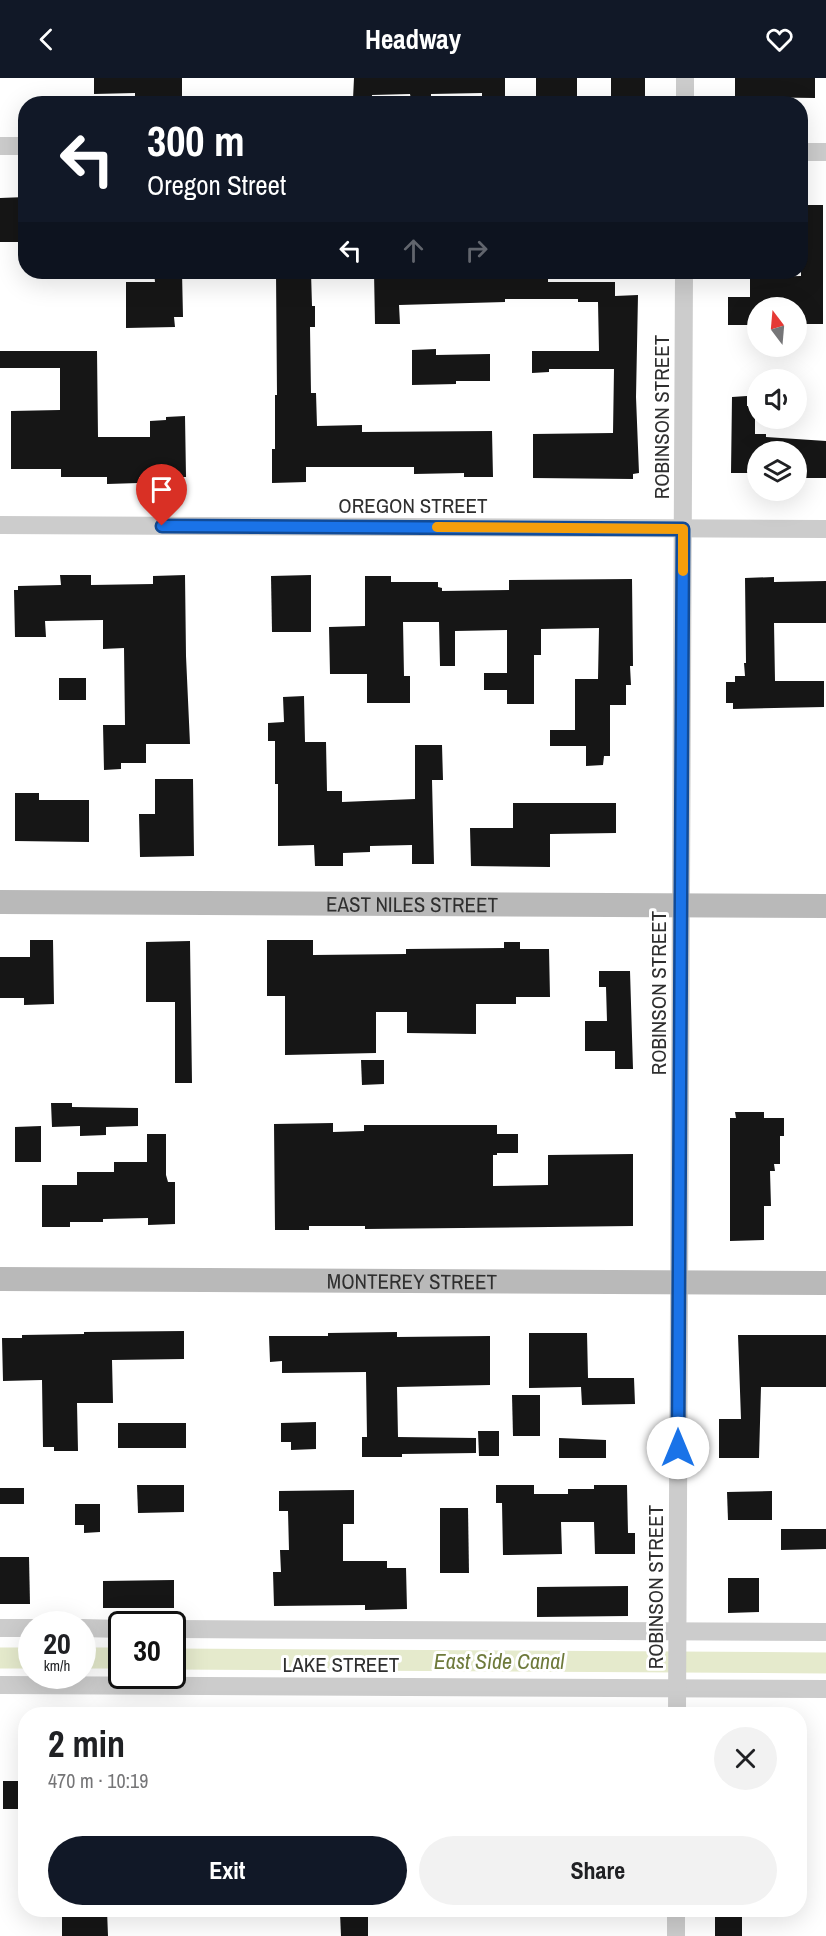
<!DOCTYPE html>
<meta charset="utf-8">
<style>
:root{--surface:#fff;--page:#f2f2f2;--text:#202124;--muted:#757577;--accent:#111827}
body{margin:0;font-family:"Archivo Narrow",sans-serif;background:var(--page);color:var(--text);height:100vh;display:flex;flex-direction:column;font-size:22px;white-space:nowrap}
*{box-sizing:border-box;margin:0}
p{font-size:20px;color:var(--muted)}
.icon{flex:none;width:33px;height:33px;fill:none;stroke:currentColor;stroke-width:2;stroke-linecap:round;stroke-linejoin:round}
.map{position:relative;flex:1;overflow:hidden}
.drawer{position:absolute;left:18px;top:1629px;width:789px;height:210px;display:flex;flex-direction:column;background:var(--surface);border-radius:24px;box-shadow:0 6px 24px #0002}
.drawer>*{flex:none}
.hud{position:absolute;left:18px;top:18px;width:790px;height:183px;border-radius:24px;box-shadow:0 6px 24px #0002;background:#111827;color:#fff;overflow:hidden}
.needle{width:39px;rotate:344deg}
.buttons{position:absolute;left:747px;top:219px;display:grid;gap:12px}
.buttons a{display:grid;place-items:center;width:60px;height:60px;border-radius:50%;background:var(--surface);box-shadow:0 6px 24px #0002;font-size:30px}
.speed{position:absolute;left:18px;top:1533px;display:flex;gap:12px;font-size:30px;font-weight:700;text-align:center}
.speed>*{display:grid;place-content:center;width:78px;height:78px;border-radius:50%;background:var(--surface);box-shadow:0 6px 24px #0002;line-height:1}
.speed small{font-size:15px;font-weight:400}
.speed .limit{border:3px solid #111;border-radius:9px;background:#fff;color:#111}
.pin{position:absolute;display:grid;place-items:center;width:51px;height:51px;color:#fff;margin:-62px -26px;border-radius:50% 50% 50% 0;rotate:-45deg;box-shadow:0 0 6px #0007}
.pin .icon{rotate:45deg}
.me{position:absolute;width:66px;margin:-33px;rotate:0deg;stroke-linejoin:round;filter:drop-shadow(0 0 4px #0008)}
.turn{display:flex;align-items:center;gap:21px;height:126px;padding:0 30px;font-size:27px}
.turn .icon{width:78px;height:78px;stroke-width:2.5}
.turn b{display:block;font-size:42px;line-height:51px}
.lanes{display:flex;align-items:center;height:57px;padding:0 30px;background:#0003;justify-content:center;gap:30px;direction:ltr}
.lanes .off{opacity:.35}
.round{display:grid;place-items:center;flex:none;width:63px;height:63px;border-radius:32px;background:var(--page)}
.overview{display:flex;align-items:center;justify-content:space-between;height:102px;padding:0 30px}
h1{font-size:36px;font-weight:700;line-height:45px}
.button{display:flex;gap:12px;margin-top:auto;padding:12px 30px}
.button a{flex:1;height:69px;border-radius:36px;background:var(--accent);color:#fff;font-size:24px;font-weight:700;line-height:69px;text-align:center}
.button a+a{background:var(--page);color:var(--text)}
header{display:flex;justify-content:space-between;align-items:center;height:78px;padding:0 30px;background:var(--accent);color:#fff;font-size:27px;font-weight:700}
.map>svg:first-child{display:block}
.lines{fill:none;stroke-linecap:round;stroke-linejoin:round}
.canal{stroke:#e5eacc;stroke-width:21}
.building{fill:#161616}
.street{stroke:#ccc;stroke-width:18}
.secondary{stroke:#b9b9b9;stroke-width:24}
.route-casing{stroke:#114b97;stroke-width:15}
.route{stroke:#1a73e8;stroke-width:10}
.slow{stroke:#f59e0b;stroke-width:10}
.labels{text-anchor:middle;dominant-baseline:central;stroke-width:6;stroke-linejoin:round;paint-order:stroke}
.street-label{font-size:21px;fill:#2f2f2f;stroke:#fff}
.water-label{font-size:22px;font-style:italic;fill:#6e7a3b;stroke:#fff}
</style>
<header><svg class="icon" aria-label="back" viewBox="0 0 24 24"><path d="M15 5l-7 7 7 7"/></svg>Headway<svg class="icon" aria-label="heart" viewBox="0 0 24 24"><path d="M12 20l-8-8c-3-5 5-10 8-4 3-6 11-1 8 4z"/></svg></header>
<div class="map">
<svg width="826" height="1858" viewBox="0 0 826 1858">
<rect width="100%" height="100%" fill="#fff"/>
<g class="lines">
<!-- canal -->
<g class="canal">
<path d="M0 1580H32"/>
<path d="M82 1580H122"/>
<path d="M172 1581 826 1585"/>
</g>
</g>
<!-- building -->
<g class="building">
<path d="M94 0H182V18H135V15L94 16Z"/>
<path d="M354 0H505V18H482V15L431 16V21H411L410 16 372 17V21H353Z"/>
<rect x="536" y="0" width="41" height="18"/>
<rect x="611" y="0" width="34" height="19"/>
<path d="M735 0H815V20L735 19Z"/>
<path d="M26 119V164H0V120Z"/>
<path d="M801 127H823V246H796V230H758V247H728V219H750V199L801 198Z"/>
<path d="M154 194H182L183 239H174L175 249 126 250V204H155Z"/>
<path d="M276 194H311L312 228H315V249H310L311 315H316L317 348 362 347V354L492 353 493 399H464V395L414 396V389H306V404L272 405V371H275V317H277Z"/>
<path d="M374 194H504L505 201 548 200V204H615V218L638 217 636 319 639 395 633 396V401L533 400V356L613 355 614 291H549V294L532 295V273H599L598 224H578V221H505V224L399 227 400 246H375Z"/>
<path d="M436 271V277L490 276V303H456V306L412 307V272Z"/>
<path d="M0 273H97L98 359H150V343L166 342V339L185 338 186 399H139V405L107 406V399H61V391H11V333L60 332V290H0Z"/>
<path d="M747 318V328H755V356H766V359L826 363V400H796V374H758V395H731L732 319Z"/>
<path d="M60 497H91V507L153 506V498L185 497 186 578 190 666H146V685H121V691L104 692 103 647H125L124 570 103 571V542L45 543 46 559H15L14 512H18V508L61 507Z"/>
<path d="M311 497V554H272L271 498Z"/>
<path d="M365 498H391V504H438V509L442 510V513L509 512V502L632 501 633 588H630L631 607H626V627H610V678H604L603 687 586 688V668H550V652H575V601H598L599 550 541 551V577H534V626H507V612H484V595H507V552L455 553V588H440L439 544H403L404 598H410V625H367V596H330L329 549 365 548Z"/>
<path d="M774 499V504L826 503V545H774L775 603H824V629L733 631V625H726V604H735V598H745L744 585H746L745 500Z"/>
<rect x="59" y="600" width="27" height="22"/>
<path d="M304 618 305 664H326L327 713H342V724L415 721V667H442L443 702H432L434 786H412V767L370 768V774L343 775V788H315L314 767 278 768V706H275V663H268V645L284 644 283 619Z"/>
<path d="M155 701H193L194 778 140 779 139 736H155Z"/>
<path d="M15 715H39V722H89V764L15 763Z"/>
<path d="M513 725H616V755L550 756V789L471 788 470 750H513Z"/>
<path d="M30 862H53L54 926 24 927V920H0V879H30Z"/>
<path d="M267 862H313V877L406 876V871L504 870V864H520V871H549L550 919H516V926H476V956L407 955V934H376V975L285 977V918H267Z"/>
<path d="M190 863 192 1005H175V924H146V864Z"/>
<path d="M599 893H630L633 991H615V973H585V943H607L606 909H599Z"/>
<path d="M361 982H384V1006L362 1007Z"/>
<path d="M51 1025H72V1029L138 1030V1048L106 1049V1057L80 1058V1048L52 1049Z"/>
<path d="M735 1034H764V1040H784V1058H780V1086H774L775 1093H770L771 1128H764V1162L730 1163V1040H736Z"/>
<path d="M333 1045V1054L364 1053V1047H497V1056H518V1075H497V1077H493V1108L548 1107V1077L633 1076V1148L365 1151V1148H309V1152H275L274 1046Z"/>
<path d="M41 1048V1084H15V1049Z"/>
<path d="M147 1056H166V1097L168 1104H175V1146L148 1147V1140L103 1141V1144H70V1149H42V1107H77V1094H114V1084H147Z"/>
<path d="M184 1253V1281L112 1282 113 1325H77L78 1373H54V1369H43L42 1302 3 1303 2 1260H22V1257L84 1256V1254Z"/>
<path d="M397 1254V1259L490 1258V1307L397 1309 398 1359 476 1360V1375L402 1376V1379H362V1359H367L366 1294 282 1295V1283L270 1284 269 1258H328V1255Z"/>
<path d="M529 1255H587L588 1300H634L635 1326 582 1327 581 1309 529 1310Z"/>
<path d="M738 1257H826V1309H761L759 1380H719V1341H741Z"/>
<path d="M512 1317H540V1358H513Z"/>
<path d="M316 1344V1371L291 1372V1364H281V1345Z"/>
<rect x="118" y="1345" width="68" height="25"/>
<path d="M478 1353H499V1378H479Z"/>
<path d="M559 1360 606 1362V1380H559Z"/>
<path d="M137 1407H184V1434L138 1435Z"/>
<path d="M496 1407H534V1416H568V1411H594V1407H627L628 1455H635V1476H595L594 1444H561L562 1476 503 1477 502 1425H496Z"/>
<rect x="0" y="1410" width="24" height="16"/>
<path d="M354 1412V1446H343V1483H387V1490H406L407 1531 365 1532V1527L274 1528 273 1494H281L280 1472H289L288 1433H279V1413Z"/>
<path d="M772 1413V1442H728L727 1414Z"/>
<path d="M75 1426H100V1454L84 1455V1447H75Z"/>
<path d="M440 1430H468L469 1495H440Z"/>
<path d="M781 1451H826V1471L781 1472Z"/>
<path d="M0 1479H29L30 1526H0Z"/>
<path d="M728 1500H759V1534L728 1535Z"/>
<path d="M174 1502V1530H103V1503Z"/>
<path d="M628 1508V1538L537 1539V1509Z"/>
<rect x="3" y="1703" width="23" height="28"/>
<path d="M84 1832H107L108 1858H62V1836H84Z"/>
<rect x="715" y="1832" width="27" height="26"/>
<path d="M340 1835H368V1858H341Z"/>
</g>
<g class="lines">
<!-- street -->
<g class="street">
<path d="M685 26V0"/>
<path d="M0 68H26"/>
<path d="M801 74H826"/>
<path d="M0 447 826 451"/>
<path d="M0 1550H32"/>
<path d="M82 1550 122 1551"/>
<path d="M172 1551 826 1554"/>
<path d="M0 1607 826 1611"/>
<path d="M677 1636 684 194"/>
<path d="M676 1858V1832"/>
</g>
<!-- secondary -->
<g class="secondary">
<path id="s1" d="M0 824 826 828"/>
<path id="s2" d="M0 1201 826 1205"/>
</g>
</g>
<g class="lines">
<defs>
<path id="route" d="M162 448 683 451 678 1370"/>
</defs>
<!-- route casing -->
<use href="#route" class="route-casing"/>
<!-- route -->
<use href="#route" class="route"/>
<!-- slow -->
<path class="slow" d="M437 449 683 451V493"/>
</g>
<g class="labels">
<!-- street labels -->
<g class="street-label">
<text transform="translate(661 339) rotate(-90)">ROBINSON STREET</text>
<text x="413" y="427">OREGON STREET</text>
<text stroke="none"><textPath href="#s1" startOffset="412">EAST NILES STREET</textPath></text>
<text transform="translate(658 915) rotate(-90)">ROBINSON STREET</text>
<text stroke="none"><textPath href="#s2" startOffset="412">MONTEREY STREET</textPath></text>
<text transform="translate(655 1509) rotate(-90)">ROBINSON STREET</text>
<text x="341" y="1586">LAKE STREET</text>
</g>
<!-- water labels -->
<g class="water-label">
<text x="499" y="1583">East Side Canal</text>
</g>
</g>
</svg>
<div class="buttons">
<a><svg class="needle" viewBox="-14 -14 28 28"><path d="M0-13l5 13h-10z" fill="#e53935"/><path d="M0 13l5-13h-10z" fill="#757577"/></svg></a>
<a><svg class="icon" aria-label="sound" viewBox="0 0 24 24"><path d="M4 9h4l5-4v14l-5-4H4zM17 9q2 3 0 6"/></svg></a>
<a><svg class="icon" aria-label="layers" viewBox="0 0 24 24"><path d="M12 4l9 5-9 5-9-5zM3 14l9 5 9-5"/></svg></a>
</div>
<div class="speed"><div>20<small>km/h</small></div><div class="limit">30</div></div>
<div class="pin" style="left:162px;top:448px;background:#d93025"><svg class="icon" aria-label="arrive" viewBox="0 0 24 24"><path d="M6 21V4h12l-3 4 3 4H6"/></svg></div>
<svg class="me" style="left:678px;top:1370px" viewBox="-20 -20 40 40"><circle r="19" fill="#fff"/><path d="M0-13L10 11 0 6-10 11z" fill="#1a73e8"/></svg>
<div class="hud">
<div class="turn"><svg class="icon" aria-label="left" viewBox="0 0 24 24"><path d="M17 20v-9H6M10 6l-5 5 5 5"/></svg><div><b>300 m</b>Oregon Street</div></div>
<div class="lanes"><svg class="icon" aria-label="left" viewBox="0 0 24 24"><path d="M17 20v-9H6M10 6l-5 5 5 5"/></svg><svg class="icon off" aria-label="ahead" viewBox="0 0 24 24"><path d="M12 20V5M6 11l6-6 6 6"/></svg><svg class="icon off" aria-label="right" viewBox="0 0 24 24"><path d="M7 20v-9h11M14 6l5 5-5 5"/></svg></div>
</div>
<section class="drawer">
<div class="overview"><div><h1>2 min</h1><p>470 m · 10:19</p></div><a class="round"><svg class="icon" aria-label="close" viewBox="0 0 24 24"><path d="M6 6l12 12M18 6L6 18"/></svg></a></div>
<div class="button"><a>Exit</a><a>Share</a></div>
</section>
</div>
